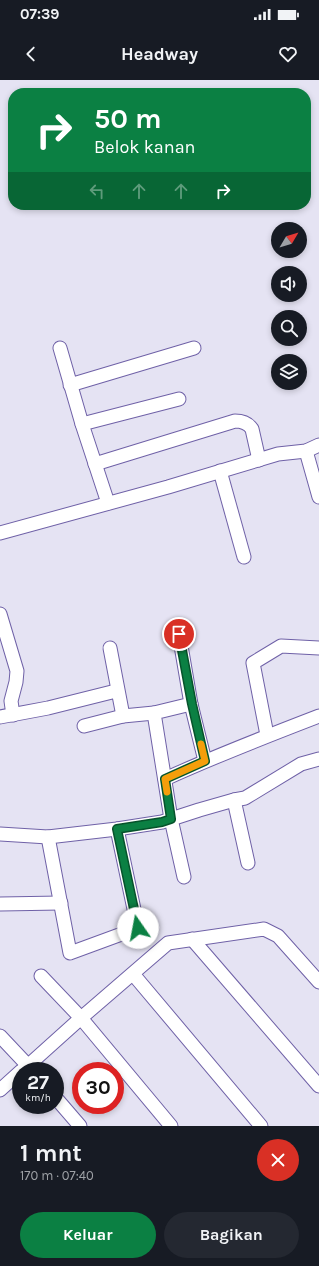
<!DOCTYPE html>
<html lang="id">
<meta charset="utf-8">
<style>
:root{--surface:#171b24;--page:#242831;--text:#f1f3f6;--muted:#9ea1a6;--accent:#0b8043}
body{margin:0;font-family:Karla,sans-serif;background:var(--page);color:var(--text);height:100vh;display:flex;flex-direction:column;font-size:15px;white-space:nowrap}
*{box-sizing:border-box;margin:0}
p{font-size:13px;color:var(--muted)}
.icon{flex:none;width:22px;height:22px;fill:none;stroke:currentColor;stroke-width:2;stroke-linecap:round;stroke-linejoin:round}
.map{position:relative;height:1046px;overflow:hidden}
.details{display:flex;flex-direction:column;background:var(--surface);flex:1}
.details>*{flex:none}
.guide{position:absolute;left:8px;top:8px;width:303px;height:122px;border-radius:16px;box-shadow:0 2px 6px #0003;background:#0b8043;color:#fff;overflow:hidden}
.needle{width:26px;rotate:52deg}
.fabs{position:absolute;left:271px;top:142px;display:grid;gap:8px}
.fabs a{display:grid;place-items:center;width:36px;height:36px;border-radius:50%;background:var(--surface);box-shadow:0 2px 6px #0003;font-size:20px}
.speed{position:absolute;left:12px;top:982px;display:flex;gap:8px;font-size:20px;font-weight:700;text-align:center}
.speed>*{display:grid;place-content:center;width:52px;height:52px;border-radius:50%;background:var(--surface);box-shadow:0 2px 6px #0003;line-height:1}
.speed small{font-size:10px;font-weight:400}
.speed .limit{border:6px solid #d22;background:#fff;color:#111}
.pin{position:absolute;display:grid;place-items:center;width:34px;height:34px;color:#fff;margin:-17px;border:2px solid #fff;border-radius:50%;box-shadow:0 1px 4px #0007}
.me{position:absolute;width:44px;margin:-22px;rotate:348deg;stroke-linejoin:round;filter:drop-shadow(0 0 3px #0008)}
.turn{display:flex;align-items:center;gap:14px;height:84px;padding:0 20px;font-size:18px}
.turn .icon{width:52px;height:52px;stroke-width:2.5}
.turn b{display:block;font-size:28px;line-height:34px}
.lanes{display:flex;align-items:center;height:38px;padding:0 20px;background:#0003;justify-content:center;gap:20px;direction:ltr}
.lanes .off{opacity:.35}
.round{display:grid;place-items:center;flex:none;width:42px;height:42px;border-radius:21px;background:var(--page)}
.headline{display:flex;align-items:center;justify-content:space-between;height:68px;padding:0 20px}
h1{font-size:24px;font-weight:700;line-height:30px}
.action{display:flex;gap:8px;margin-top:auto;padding:8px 20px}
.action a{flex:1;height:46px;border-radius:24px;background:var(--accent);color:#fff;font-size:16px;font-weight:700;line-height:46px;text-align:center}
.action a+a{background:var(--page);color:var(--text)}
.status{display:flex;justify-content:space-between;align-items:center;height:28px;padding:0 20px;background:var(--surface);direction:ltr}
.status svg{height:11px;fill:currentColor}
header{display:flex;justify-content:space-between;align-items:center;height:52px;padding:0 20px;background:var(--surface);font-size:18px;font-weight:700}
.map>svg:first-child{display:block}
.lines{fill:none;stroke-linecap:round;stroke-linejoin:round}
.minor-casing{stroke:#6f61a7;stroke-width:15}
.minor{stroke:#fff;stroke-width:13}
.route-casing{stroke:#07532c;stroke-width:10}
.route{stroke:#0b8043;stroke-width:7}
.slow{stroke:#f59e0b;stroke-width:7}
</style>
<div class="status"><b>07:39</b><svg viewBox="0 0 49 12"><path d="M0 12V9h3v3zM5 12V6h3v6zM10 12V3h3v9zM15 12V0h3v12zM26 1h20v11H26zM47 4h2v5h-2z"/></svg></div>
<header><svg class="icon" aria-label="back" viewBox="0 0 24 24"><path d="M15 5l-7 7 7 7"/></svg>Headway<svg class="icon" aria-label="heart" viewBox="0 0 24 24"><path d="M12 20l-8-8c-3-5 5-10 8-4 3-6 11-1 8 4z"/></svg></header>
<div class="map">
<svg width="319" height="1046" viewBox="0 0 319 1046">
<rect width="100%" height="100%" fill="#e5e3f3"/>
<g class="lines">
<defs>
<g id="minor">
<path d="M60 268 82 344 108 423"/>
<path d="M70 305 194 268"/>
<path d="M82 344 179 319"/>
<path d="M306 371 319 417"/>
<path d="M95 384 235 341C242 341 248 343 252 349L259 380"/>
<path d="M220 391 244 477"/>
<path d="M0 453 168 407 278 374 306 371 319 365"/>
<path d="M0 534 17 591 16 602 11 621 13 635"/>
<path d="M179 554 191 624 154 633 171 739 184 797"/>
<path d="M110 568 123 636 154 633"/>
<path d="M191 624 205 681"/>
<path d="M0 637 48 628 112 612"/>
<path d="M84 646 123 636"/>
<path d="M267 655 253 583 281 566 319 568"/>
<path d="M165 699C215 676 267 656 319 636"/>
<path d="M234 720 248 783"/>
<path d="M0 754 48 757 117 749 162 742 199 730 234 720 245 718 301 684 319 679"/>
<path d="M48 757 70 873 138 848 117 749"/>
<path d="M0 824 61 823"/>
<path d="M192 859 319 1006"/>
<path d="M133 894 261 1046"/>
<path d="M41 896 81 938 171 1046"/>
<path d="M0 956 33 991"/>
<path d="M22 991 81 938 168 863 264 849 278 856 319 902"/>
<path d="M0 1010 21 991"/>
<path d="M55 1017 80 1046"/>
</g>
</defs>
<!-- minor casing -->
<use href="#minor" class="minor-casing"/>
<!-- minor -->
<use href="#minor" class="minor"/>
</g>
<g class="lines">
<defs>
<path id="route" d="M138 848 117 749 162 742 171 739 165 699 205 681 192 624 179 554"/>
</defs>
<!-- route casing -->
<use href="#route" class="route-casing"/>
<!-- route -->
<use href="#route" class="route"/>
<!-- slow -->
<path class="slow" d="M167 712 165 699 205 681 201 664"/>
</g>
</svg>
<div class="fabs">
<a><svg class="needle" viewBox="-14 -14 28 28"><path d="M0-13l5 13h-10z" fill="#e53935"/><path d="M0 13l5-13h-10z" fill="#9ea1a6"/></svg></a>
<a><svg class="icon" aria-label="sound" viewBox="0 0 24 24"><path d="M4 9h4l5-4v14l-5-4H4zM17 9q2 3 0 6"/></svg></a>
<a><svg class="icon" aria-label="search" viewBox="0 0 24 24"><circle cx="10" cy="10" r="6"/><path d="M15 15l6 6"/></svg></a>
<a><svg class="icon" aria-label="layers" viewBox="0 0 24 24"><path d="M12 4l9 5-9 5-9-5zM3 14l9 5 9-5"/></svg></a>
</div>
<div class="speed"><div>27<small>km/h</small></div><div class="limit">30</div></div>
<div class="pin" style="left:179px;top:554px;background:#d93025"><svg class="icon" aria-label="arrive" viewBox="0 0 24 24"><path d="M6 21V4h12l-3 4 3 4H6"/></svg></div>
<svg class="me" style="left:138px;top:848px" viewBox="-20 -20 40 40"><circle r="19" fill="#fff"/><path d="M0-13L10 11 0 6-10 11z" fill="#0b8043"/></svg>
<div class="guide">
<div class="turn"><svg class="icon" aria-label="right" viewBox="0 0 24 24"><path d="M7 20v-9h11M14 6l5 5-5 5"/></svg><div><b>50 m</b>Belok kanan</div></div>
<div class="lanes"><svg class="icon off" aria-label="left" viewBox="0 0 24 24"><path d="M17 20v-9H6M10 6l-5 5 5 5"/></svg><svg class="icon off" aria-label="ahead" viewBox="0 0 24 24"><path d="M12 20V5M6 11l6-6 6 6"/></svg><svg class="icon off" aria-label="ahead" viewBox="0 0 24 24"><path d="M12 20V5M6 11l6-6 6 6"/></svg><svg class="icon" aria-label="right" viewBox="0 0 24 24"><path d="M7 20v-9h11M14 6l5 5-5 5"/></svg></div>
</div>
</div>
<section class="details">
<div class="headline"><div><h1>1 mnt</h1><p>170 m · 07:40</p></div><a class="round" style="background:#d93025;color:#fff"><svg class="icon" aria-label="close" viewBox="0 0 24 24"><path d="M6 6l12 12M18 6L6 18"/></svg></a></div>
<div class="action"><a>Keluar</a><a>Bagikan</a></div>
</section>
